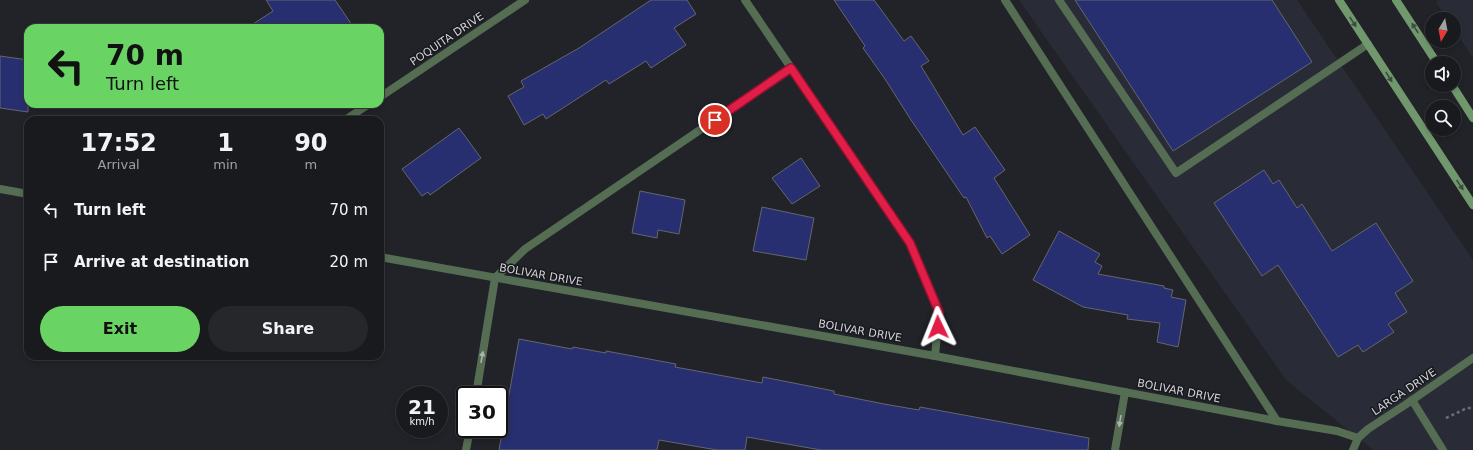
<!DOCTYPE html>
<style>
:root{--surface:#191a1e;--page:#26272b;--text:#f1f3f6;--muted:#9fa1a4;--line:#37383c;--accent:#69d464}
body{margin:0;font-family:"DejaVu Sans",sans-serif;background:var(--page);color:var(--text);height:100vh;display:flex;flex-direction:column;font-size:15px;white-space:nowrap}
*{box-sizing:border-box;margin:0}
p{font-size:13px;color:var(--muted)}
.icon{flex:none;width:22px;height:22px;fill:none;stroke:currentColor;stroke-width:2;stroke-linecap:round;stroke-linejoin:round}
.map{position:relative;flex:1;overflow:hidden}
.sheet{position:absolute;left:24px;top:116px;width:360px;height:244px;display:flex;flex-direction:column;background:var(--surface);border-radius:12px;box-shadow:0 2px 6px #0003,0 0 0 1px var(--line)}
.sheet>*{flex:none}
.guide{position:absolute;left:24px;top:24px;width:360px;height:84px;border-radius:12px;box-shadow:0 2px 6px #0003,0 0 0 1px var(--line);background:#69d464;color:#111;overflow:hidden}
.needle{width:26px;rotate:190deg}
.fabs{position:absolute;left:1425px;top:12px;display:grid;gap:8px}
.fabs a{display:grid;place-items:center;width:36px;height:36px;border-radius:50%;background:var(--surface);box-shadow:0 2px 6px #0003,0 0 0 1px var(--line);font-size:20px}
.speed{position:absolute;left:396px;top:386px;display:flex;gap:8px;font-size:20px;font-weight:700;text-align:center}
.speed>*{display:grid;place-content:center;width:52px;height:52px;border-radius:50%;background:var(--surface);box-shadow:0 2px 6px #0003,0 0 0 1px var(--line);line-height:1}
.speed small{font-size:10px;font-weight:400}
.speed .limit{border:2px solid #111;border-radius:6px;background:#fff;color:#111}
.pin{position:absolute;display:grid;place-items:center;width:34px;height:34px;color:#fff;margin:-17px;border:2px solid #fff;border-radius:50%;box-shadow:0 1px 4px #0007}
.me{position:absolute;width:44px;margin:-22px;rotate:358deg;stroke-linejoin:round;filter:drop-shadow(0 0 3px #0008)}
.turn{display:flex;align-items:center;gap:14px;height:84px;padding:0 16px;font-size:18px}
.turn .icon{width:52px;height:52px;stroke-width:2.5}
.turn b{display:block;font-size:28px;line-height:34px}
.eta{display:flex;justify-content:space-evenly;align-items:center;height:68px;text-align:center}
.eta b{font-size:24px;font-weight:800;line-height:28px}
.button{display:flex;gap:8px;margin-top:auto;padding:8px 16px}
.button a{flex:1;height:46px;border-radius:24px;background:var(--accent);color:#111;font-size:16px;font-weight:800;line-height:46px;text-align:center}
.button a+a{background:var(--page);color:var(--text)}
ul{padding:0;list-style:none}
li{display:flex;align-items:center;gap:12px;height:52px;padding:0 16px}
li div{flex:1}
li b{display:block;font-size:15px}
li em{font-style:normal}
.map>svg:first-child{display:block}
.built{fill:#292c36}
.building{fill:#272f70;stroke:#65666c}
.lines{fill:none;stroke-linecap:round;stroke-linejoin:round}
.path{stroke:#6c6e72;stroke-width:2.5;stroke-dasharray:3 3;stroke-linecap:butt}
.service{stroke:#556d53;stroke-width:8}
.minor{stroke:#556d53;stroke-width:8}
.tertiary{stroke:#556d53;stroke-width:8}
.secondary{stroke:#71986d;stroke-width:8}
.oneway{fill:#3c4c3e}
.oneway2{fill:#acb4ae}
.route-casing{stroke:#92132f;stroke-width:10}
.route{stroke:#e11d48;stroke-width:7}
.labels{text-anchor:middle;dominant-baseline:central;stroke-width:3;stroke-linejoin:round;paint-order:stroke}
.street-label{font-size:11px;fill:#d1d2d5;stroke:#18191e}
</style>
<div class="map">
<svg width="1473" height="450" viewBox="0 0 1473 450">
<rect width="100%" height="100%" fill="#212328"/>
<!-- built -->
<g class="built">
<path d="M1019 0H1297L1473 260V450H1373L1287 381Z"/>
<path d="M1438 0H1473V58L1454 29V19H1447L1436 2Z"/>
</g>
<!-- building -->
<g class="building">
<path d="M266 0H335L354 28H247L273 11Z"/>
<path d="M651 0H687L696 14 674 28 686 45 651 68 646 61 609 84 606 80 546 119 543 114 524 125 508 96 524 87 521 81 579 48Z"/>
<path d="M834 0H874L904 41 911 36 929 61 921 66 963 135 975 127 1005 170 994 178 1030 235 1002 254 990 236 987 238 966 197 964 198 911 120 885 79 863 48 865 46Z"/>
<path d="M1075 0H1272L1312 62 1173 151Z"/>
<path d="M0 56 28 60V112L0 108Z"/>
<path d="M459 128 481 158 430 195 428 192 422 196 402 169Z"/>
<path d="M801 158 820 186 792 204 772 178Z"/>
<path d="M1264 170 1273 184 1279 180 1297 208 1302 204 1332 251 1376 223 1413 281 1395 293 1407 312 1388 324 1394 332 1363 352 1358 345 1338 357 1278 265 1262 276 1214 203Z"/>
<path d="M640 191 685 200 679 234 658 230 657 238 632 233Z"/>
<path d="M762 207 814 218 806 260 753 251Z"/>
<path d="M1059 231 1100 254 1095 262 1102 266 1098 274 1164 286V288L1173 290 1171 297 1186 300 1178 347 1157 342 1160 323 1127 319 1128 315 1083 307 1033 280Z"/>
<path d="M519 339 572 349 573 347 606 353V351L676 364 675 367 762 383 763 377 834 391V394L884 404 919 410 920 407 1089 438 1088 450H821L747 437 745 450H717L659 440 657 450H499Z"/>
</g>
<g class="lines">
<!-- path -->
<path class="path" d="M1446 418 1467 408H1473"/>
<!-- service -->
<g class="service">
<path d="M1005 0 1277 421"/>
<path d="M1059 0 1176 173 1368 44"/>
<path d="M476 395 495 278 525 249 791 68"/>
<path d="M1412 400 1443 450"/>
<path d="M466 450 470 429"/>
<path d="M1115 450 1125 392"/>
</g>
<!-- minor -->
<g class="minor">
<path d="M745 0 910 243 939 312 935 356"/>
<path d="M380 97 525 0"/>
<path d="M345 120 369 104"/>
<path d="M0 189 28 194"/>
<path d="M380 257 935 356 1277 421 1337 431 1358 438"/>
</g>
<!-- tertiary -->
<path class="tertiary" d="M1353 450 1358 438 1368 429 1405 405 1473 358"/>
<!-- secondary -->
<g class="secondary">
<path d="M1339 0 1473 205"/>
<path d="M1396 0 1437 63"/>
<path d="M1452 85 1473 118"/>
</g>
</g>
<!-- one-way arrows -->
<defs><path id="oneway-solid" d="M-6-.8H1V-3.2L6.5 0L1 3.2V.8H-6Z"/></defs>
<g class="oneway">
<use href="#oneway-solid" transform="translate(1353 22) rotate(57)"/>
<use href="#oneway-solid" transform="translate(1415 28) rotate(-123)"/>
<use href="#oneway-solid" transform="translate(1389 77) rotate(58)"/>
<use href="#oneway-solid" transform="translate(1460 185) rotate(56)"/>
</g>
<g class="oneway2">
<use href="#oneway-solid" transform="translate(482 357) rotate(-80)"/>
<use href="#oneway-solid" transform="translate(1120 421) rotate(99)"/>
</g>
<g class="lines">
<defs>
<path id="route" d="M715 120 791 68 910 243 939 312 938 327"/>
</defs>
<!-- route casing -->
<use href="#route" class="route-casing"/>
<!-- route -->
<use href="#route" class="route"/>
</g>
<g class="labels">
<!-- street labels -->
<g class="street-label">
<text transform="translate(447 39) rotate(-34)">POQUITA DRIVE</text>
<text transform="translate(541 275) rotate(10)">BOLIVAR DRIVE</text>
<text transform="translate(860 331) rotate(10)">BOLIVAR DRIVE</text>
<text transform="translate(1179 391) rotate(11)">BOLIVAR DRIVE</text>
<text transform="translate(1404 392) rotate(-34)">LARGA DRIVE</text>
</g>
</g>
</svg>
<div class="fabs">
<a><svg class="needle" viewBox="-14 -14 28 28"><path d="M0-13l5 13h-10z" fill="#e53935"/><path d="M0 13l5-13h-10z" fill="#9fa1a4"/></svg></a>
<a><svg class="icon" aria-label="sound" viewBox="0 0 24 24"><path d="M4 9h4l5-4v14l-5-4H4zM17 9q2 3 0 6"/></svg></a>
<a><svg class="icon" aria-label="search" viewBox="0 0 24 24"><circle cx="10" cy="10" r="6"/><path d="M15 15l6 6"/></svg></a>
</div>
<div class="speed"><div>21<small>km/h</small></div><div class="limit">30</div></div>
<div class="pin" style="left:715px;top:120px;background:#d93025"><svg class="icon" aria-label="arrive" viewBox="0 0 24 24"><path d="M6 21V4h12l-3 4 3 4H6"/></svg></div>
<svg class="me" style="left:938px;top:327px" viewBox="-20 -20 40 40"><path d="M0-17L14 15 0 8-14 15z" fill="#e11d48" stroke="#fff" stroke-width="4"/></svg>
<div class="guide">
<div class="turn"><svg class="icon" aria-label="left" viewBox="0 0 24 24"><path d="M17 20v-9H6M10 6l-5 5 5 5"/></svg><div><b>70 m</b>Turn left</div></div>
</div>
<section class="sheet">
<div class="eta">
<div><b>17:52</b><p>Arrival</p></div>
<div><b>1</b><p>min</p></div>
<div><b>90</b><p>m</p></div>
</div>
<ul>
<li><svg class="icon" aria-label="left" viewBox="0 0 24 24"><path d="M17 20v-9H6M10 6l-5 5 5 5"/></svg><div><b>Turn left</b></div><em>70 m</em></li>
<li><svg class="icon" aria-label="arrive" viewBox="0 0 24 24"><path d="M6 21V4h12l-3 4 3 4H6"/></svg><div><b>Arrive at destination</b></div><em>20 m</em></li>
</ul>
<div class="button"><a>Exit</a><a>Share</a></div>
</section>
</div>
